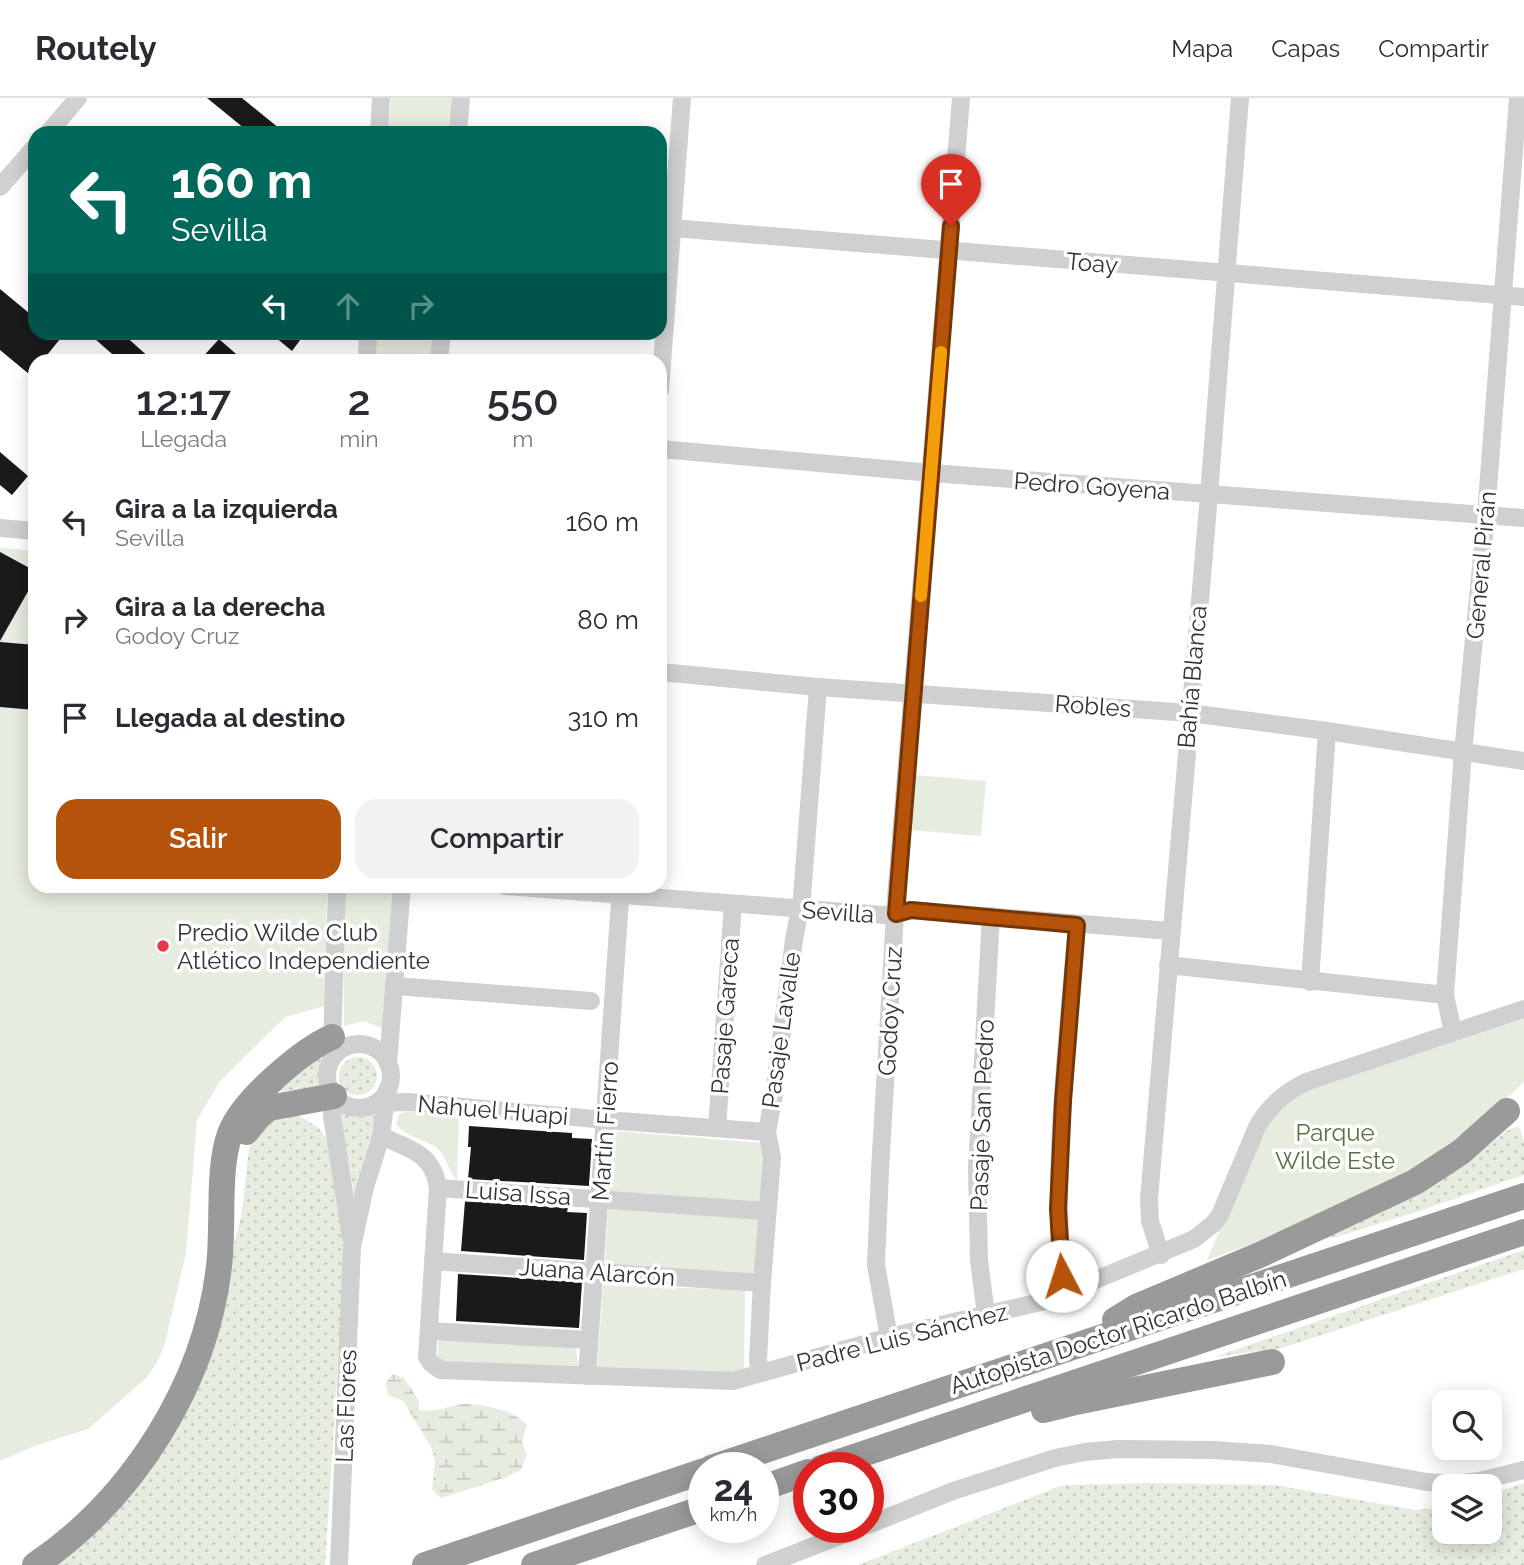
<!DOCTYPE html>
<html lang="es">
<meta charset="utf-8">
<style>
:root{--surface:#fff;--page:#f2f2f3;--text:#2b2b33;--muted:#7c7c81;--line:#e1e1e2;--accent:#b45309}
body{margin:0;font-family:Raleway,sans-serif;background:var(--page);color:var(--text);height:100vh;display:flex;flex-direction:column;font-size:26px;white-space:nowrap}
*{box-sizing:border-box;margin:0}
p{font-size:23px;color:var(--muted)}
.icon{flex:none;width:38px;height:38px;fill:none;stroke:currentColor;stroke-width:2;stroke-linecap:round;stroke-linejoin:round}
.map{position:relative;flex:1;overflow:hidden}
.panel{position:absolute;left:28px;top:256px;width:639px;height:539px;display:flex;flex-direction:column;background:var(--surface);border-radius:21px;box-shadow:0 4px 18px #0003}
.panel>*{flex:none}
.hud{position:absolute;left:28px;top:28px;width:639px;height:214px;border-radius:21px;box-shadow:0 4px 18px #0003;background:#00695c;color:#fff;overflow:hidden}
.buttons{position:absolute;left:1432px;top:1292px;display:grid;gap:14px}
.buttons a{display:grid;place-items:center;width:70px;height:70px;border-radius:14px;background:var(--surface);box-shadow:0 4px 18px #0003;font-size:35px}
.speed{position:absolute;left:688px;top:1354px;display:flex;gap:14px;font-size:35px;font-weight:700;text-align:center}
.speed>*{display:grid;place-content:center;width:91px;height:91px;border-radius:50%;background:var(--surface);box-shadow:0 4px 18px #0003;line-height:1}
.speed small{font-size:18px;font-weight:400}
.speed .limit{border:10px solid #d22;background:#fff;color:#111}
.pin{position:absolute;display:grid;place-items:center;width:60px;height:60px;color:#fff;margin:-72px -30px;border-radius:50% 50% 50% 0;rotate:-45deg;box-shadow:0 0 7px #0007}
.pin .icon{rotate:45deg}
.me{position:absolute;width:77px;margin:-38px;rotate:355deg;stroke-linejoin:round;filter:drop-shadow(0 0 5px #0008)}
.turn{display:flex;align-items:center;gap:24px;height:147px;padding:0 28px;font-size:32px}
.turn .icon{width:91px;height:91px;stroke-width:2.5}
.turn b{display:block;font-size:49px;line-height:60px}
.lanes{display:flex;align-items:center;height:66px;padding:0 28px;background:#0003;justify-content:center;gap:35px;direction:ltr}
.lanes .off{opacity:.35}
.eta{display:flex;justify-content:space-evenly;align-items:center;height:119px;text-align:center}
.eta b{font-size:42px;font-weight:600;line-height:49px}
.action{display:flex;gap:14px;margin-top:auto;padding:14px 28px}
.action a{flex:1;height:80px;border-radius:21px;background:var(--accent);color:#fff;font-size:28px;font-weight:600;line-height:80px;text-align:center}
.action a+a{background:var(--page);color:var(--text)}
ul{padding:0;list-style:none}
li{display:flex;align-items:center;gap:21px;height:98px;padding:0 28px}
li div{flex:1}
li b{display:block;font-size:26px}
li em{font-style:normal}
header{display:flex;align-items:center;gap:42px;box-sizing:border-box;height:98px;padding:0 35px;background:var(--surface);border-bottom:2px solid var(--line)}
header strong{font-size:33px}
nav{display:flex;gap:38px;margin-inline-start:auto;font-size:24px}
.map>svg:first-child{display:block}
.grass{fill:url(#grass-dots)}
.wetland{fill:url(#wetland-marsh)}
.park{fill:#e6ecdf}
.building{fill:#1a1a1a}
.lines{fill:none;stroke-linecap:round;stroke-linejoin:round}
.minor{stroke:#d0d0d0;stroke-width:18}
.highway{stroke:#9a9a9a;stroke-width:26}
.route-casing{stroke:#753606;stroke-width:18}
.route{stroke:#b45309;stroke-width:12}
.slow{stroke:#f59e0b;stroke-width:12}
.poi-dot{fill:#e63946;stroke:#fff;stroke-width:2.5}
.labels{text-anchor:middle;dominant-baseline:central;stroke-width:7;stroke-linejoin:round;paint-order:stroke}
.street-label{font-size:24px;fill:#333;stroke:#fff}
.poi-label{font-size:24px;fill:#333;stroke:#fff;text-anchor:start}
.park-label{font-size:24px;fill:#56703f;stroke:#fff}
</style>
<header>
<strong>Routely</strong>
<nav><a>Mapa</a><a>Capas</a><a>Compartir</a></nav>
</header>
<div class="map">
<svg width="1524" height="1467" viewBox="0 0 1524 1467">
<defs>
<pattern id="grass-dots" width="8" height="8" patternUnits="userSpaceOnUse" patternTransform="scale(1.75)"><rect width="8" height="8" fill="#e6ecdf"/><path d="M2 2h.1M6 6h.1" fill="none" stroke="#c6cbc0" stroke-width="1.8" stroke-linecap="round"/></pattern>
<pattern id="wetland-marsh" width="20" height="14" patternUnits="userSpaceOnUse" patternTransform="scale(1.75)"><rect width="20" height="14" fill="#e6ecdf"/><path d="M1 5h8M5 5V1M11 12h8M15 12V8" fill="none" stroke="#c6cbc0"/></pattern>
</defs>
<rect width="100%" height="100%" fill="#fff"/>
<!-- grass -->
<g class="grass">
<path d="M321 954V990L281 993 263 997Z"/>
<circle cx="358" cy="978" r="19"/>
<path d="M346 1011 371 1012 376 1021 354 1095 340 1017Z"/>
<path d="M298 1017 320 1031 327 1043 342 1128 345 1161 325 1467H52L119 1404 227 1177 242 1114 249 1050 255 1032 262 1022Z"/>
<path d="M1519 1028 1524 1044V1077L1419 1113 1340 1138 1323 1141 1482 1053 1506 1033Z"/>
<path d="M1524 1152V1171L1282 1250 1214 1259Z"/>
<path d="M1151 1385 1275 1387 1415 1412 1444 1409V1433H1489V1397L1524 1385V1467H858L1063 1387Z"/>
</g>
<!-- wetland -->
<path class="wetland" d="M392 1276 404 1280 419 1303V1312C436 1315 447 1308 464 1306 484 1305 513 1313 527 1326L522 1344 527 1357 521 1372 507 1379 441 1400 432 1392 435 1362 431 1349 403 1303 388 1297 386 1285Z"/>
<!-- park -->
<g class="park">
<path d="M391 0H454L451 35H388Z"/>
<path d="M374 235H435L434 262H372Z"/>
<path d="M0 450 35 453V788H327L325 908 285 919 220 983 197 1022 186 1155 164 1249 156 1266 146 1280 88 1331 37 1347 0 1363Z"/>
<path d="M915 677 986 683 981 738 910 732Z"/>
<path d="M343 789 394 791 384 931 364 923 344 928Z"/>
<path d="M1524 921V984L1501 1006 1419 1072 1310 1125 1207 1162 1269 1019 1299 996Z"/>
<path d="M407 1014 459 1017 457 1083C448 1073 447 1058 436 1049 423 1041 406 1039 396 1026L399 1016Z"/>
<path d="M615 1033 762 1045 764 1049 761 1102 758 1104 611 1096 608 1092 610 1037Z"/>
<path d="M608 1111 758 1121 755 1177 605 1166Z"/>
<path d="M603 1187 745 1192 744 1275 597 1274Z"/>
<path d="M443 1241 576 1249 578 1267 573 1271 443 1265 438 1261V1244Z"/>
</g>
<!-- building -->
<g class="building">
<path d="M207 0H242L285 35H250Z"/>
<path d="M0 191 35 220V234H53L60 241 43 262H35V281L0 252Z"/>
<path d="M87 234H121L152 262H119Z"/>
<path d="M269 234H306L292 253Z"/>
<path d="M219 241 243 262H200Z"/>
<path d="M0 354 28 378 12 397 0 387Z"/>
<path d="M0 454 35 473V481L0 543Z"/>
<path d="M0 544 35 547V612L0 609Z"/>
<path d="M469 1028 572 1035V1040L592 1041 589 1088 468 1081 471 1049H468Z"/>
<path d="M465 1103 568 1110 567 1114 587 1115 584 1162 461 1153Z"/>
<path d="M458 1176 582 1184 579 1230 456 1223Z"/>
</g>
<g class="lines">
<!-- minor -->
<g class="minor">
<path d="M48 35 78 0"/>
<path d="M379 35 381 0"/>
<path d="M458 35 461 0"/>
<path d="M0 89 35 49"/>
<path d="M660 129 1524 199"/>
<path d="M367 262 368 234"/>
<path d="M439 262 442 234"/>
<path d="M660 292 682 0"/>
<path d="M660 351 932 375 1524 420"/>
<path d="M0 430 35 433"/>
<path d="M660 574 818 589 1190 615 1327 633 1524 663"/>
<path d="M505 788 885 817 911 812 1170 833"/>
<path d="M1168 867 1445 897"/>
<path d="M1310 884 1327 633"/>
<path d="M395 888 591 903"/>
<path d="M1453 934 1445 897 1463 654 1486 417 1518 0"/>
<circle cx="359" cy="978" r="32"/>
<path d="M332 948 337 788"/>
<path d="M388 966 402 788"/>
<path d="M334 998 332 1018 351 1139"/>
<path d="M377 1005 409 1004 606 1022 767 1034"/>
<path d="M717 1030 733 806"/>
<path d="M381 1038C410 1051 433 1055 438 1090L427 1259 431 1265 440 1272 733 1283 889 1239 1045 1203 1194 1141 1213 1126 1220 1117 1257 1029C1269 1008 1284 995 1306 984L1524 911"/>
<path d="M438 1090 766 1113"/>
<path d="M1161 1157 1150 1123 1149 1101 1209 397 1240 0"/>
<path d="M433 1163 762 1185"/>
<path d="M1064 1196C1051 1074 1067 949 1077 827"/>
<path d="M986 1217 979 1162 977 1070 991 818"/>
<path d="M429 1233 589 1242"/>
<path d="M889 1239 876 1167 880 1072 896 799 961 0"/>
<path d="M760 1275 758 1262 762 1185 772 1059 767 1034 774 996 794 842 802 799 818 589"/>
<path d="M587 1278 621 788"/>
<path d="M868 1427 953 1393 1055 1360 1085 1354 1118 1351 1213 1352 1271 1356 1427 1384 1454 1386 1479 1383 1524 1372"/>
<path d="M339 1467 352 1149 365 1089 381 1038 387 992"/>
<path d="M765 1467 860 1430"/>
</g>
<!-- highway -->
<g class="highway">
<path d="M246 1034 259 1018 269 1010 334 998"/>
<path d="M1115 1222 1136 1209 1262 1156 1415 1084 1461 1054 1507 1013"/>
<path d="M1044 1312 1076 1304 1272 1264"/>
<path d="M711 1370 1524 1098"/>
<path d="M821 1370 1524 1134"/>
<path d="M763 1390 808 1374"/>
<path d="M35 1467C133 1401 206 1285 219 1168 224 1129 217 1070 230 1036 242 1003 301 953 332 939"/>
<path d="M425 1467 704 1373"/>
<path d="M534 1467 704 1410"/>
</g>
</g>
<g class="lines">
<defs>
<path id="route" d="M951 128 896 816 911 812 1077 827 1063 1003 1058 1111 1062 1178"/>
</defs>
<!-- route casing -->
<use href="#route" class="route-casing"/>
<!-- route -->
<use href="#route" class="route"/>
<!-- slow -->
<path class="slow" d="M921 498 941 254"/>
</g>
<!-- markers -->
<circle class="poi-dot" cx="163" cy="848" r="7"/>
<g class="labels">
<!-- street labels -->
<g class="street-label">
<text transform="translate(1092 165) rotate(5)">Toay</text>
<text transform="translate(1092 388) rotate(4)">Pedro Goyena</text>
<text transform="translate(1481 467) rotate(-85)">General Pirán</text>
<text transform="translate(1192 579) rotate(-85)">Bahía Blanca</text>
<text transform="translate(1093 608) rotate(4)">Robles</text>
<text transform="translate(838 814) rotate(4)">Sevilla</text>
<text transform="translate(890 913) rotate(-87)">Godoy Cruz</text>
<text transform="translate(725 918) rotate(-86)">Pasaje Gareca</text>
<text transform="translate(781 932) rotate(-82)">Pasaje Lavalle</text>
<text transform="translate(493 1012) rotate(5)">Nahuel Huapi</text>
<text transform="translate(982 1017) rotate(-88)">Pasaje San Pedro</text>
<text transform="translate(605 1033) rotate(-86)">Martín Fierro</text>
<text transform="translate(518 1095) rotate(4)">Luisa Issa</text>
<text transform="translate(597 1174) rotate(4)">Juana Alarcón</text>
<text transform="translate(1118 1234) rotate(-18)">Autopista Doctor Ricardo Balbín</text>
<text transform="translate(902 1239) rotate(-14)">Padre Luis Sánchez</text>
<text transform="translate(346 1308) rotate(-88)">Las Flores</text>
</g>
<!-- poi labels -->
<g class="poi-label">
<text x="177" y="834">Predio Wilde Club<tspan x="177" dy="28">Atlético Independiente</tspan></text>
</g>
<!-- park labels -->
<g class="park-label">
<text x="1335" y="1034">Parque<tspan x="1335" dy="28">Wilde Este</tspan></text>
</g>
</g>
</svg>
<div class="buttons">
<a><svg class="icon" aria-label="search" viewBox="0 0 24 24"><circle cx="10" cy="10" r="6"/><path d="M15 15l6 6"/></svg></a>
<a><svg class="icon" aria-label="layers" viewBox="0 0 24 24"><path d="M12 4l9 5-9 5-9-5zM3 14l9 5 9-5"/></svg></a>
</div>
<div class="speed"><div>24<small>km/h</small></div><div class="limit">30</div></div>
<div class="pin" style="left:951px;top:128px;background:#d93025"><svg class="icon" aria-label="arrive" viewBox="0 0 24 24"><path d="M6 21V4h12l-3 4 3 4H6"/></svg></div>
<svg class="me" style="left:1062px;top:1178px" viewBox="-20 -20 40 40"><circle r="19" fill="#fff"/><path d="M0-13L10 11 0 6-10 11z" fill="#b45309"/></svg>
<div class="hud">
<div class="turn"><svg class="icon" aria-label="left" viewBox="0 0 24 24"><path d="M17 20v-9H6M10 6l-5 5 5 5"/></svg><div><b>160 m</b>Sevilla</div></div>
<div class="lanes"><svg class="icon" aria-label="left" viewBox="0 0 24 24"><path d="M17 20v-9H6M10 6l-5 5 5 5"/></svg><svg class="icon off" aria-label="ahead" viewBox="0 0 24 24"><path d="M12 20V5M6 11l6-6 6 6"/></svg><svg class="icon off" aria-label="right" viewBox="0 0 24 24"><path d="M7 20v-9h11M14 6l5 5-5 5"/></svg></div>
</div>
<section class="panel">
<div class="eta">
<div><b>12:17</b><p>Llegada</p></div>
<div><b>2</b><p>min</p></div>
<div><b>550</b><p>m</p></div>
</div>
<ul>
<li><svg class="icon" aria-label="left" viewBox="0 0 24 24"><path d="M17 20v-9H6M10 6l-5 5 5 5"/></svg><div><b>Gira a la izquierda</b><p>Sevilla</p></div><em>160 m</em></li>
<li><svg class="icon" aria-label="right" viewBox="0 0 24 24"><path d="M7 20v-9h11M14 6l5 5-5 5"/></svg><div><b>Gira a la derecha</b><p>Godoy Cruz</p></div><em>80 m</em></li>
<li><svg class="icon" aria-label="arrive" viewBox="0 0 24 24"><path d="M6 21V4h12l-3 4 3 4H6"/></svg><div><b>Llegada al destino</b></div><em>310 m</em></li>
</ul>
<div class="action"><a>Salir</a><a>Compartir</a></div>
</section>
</div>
